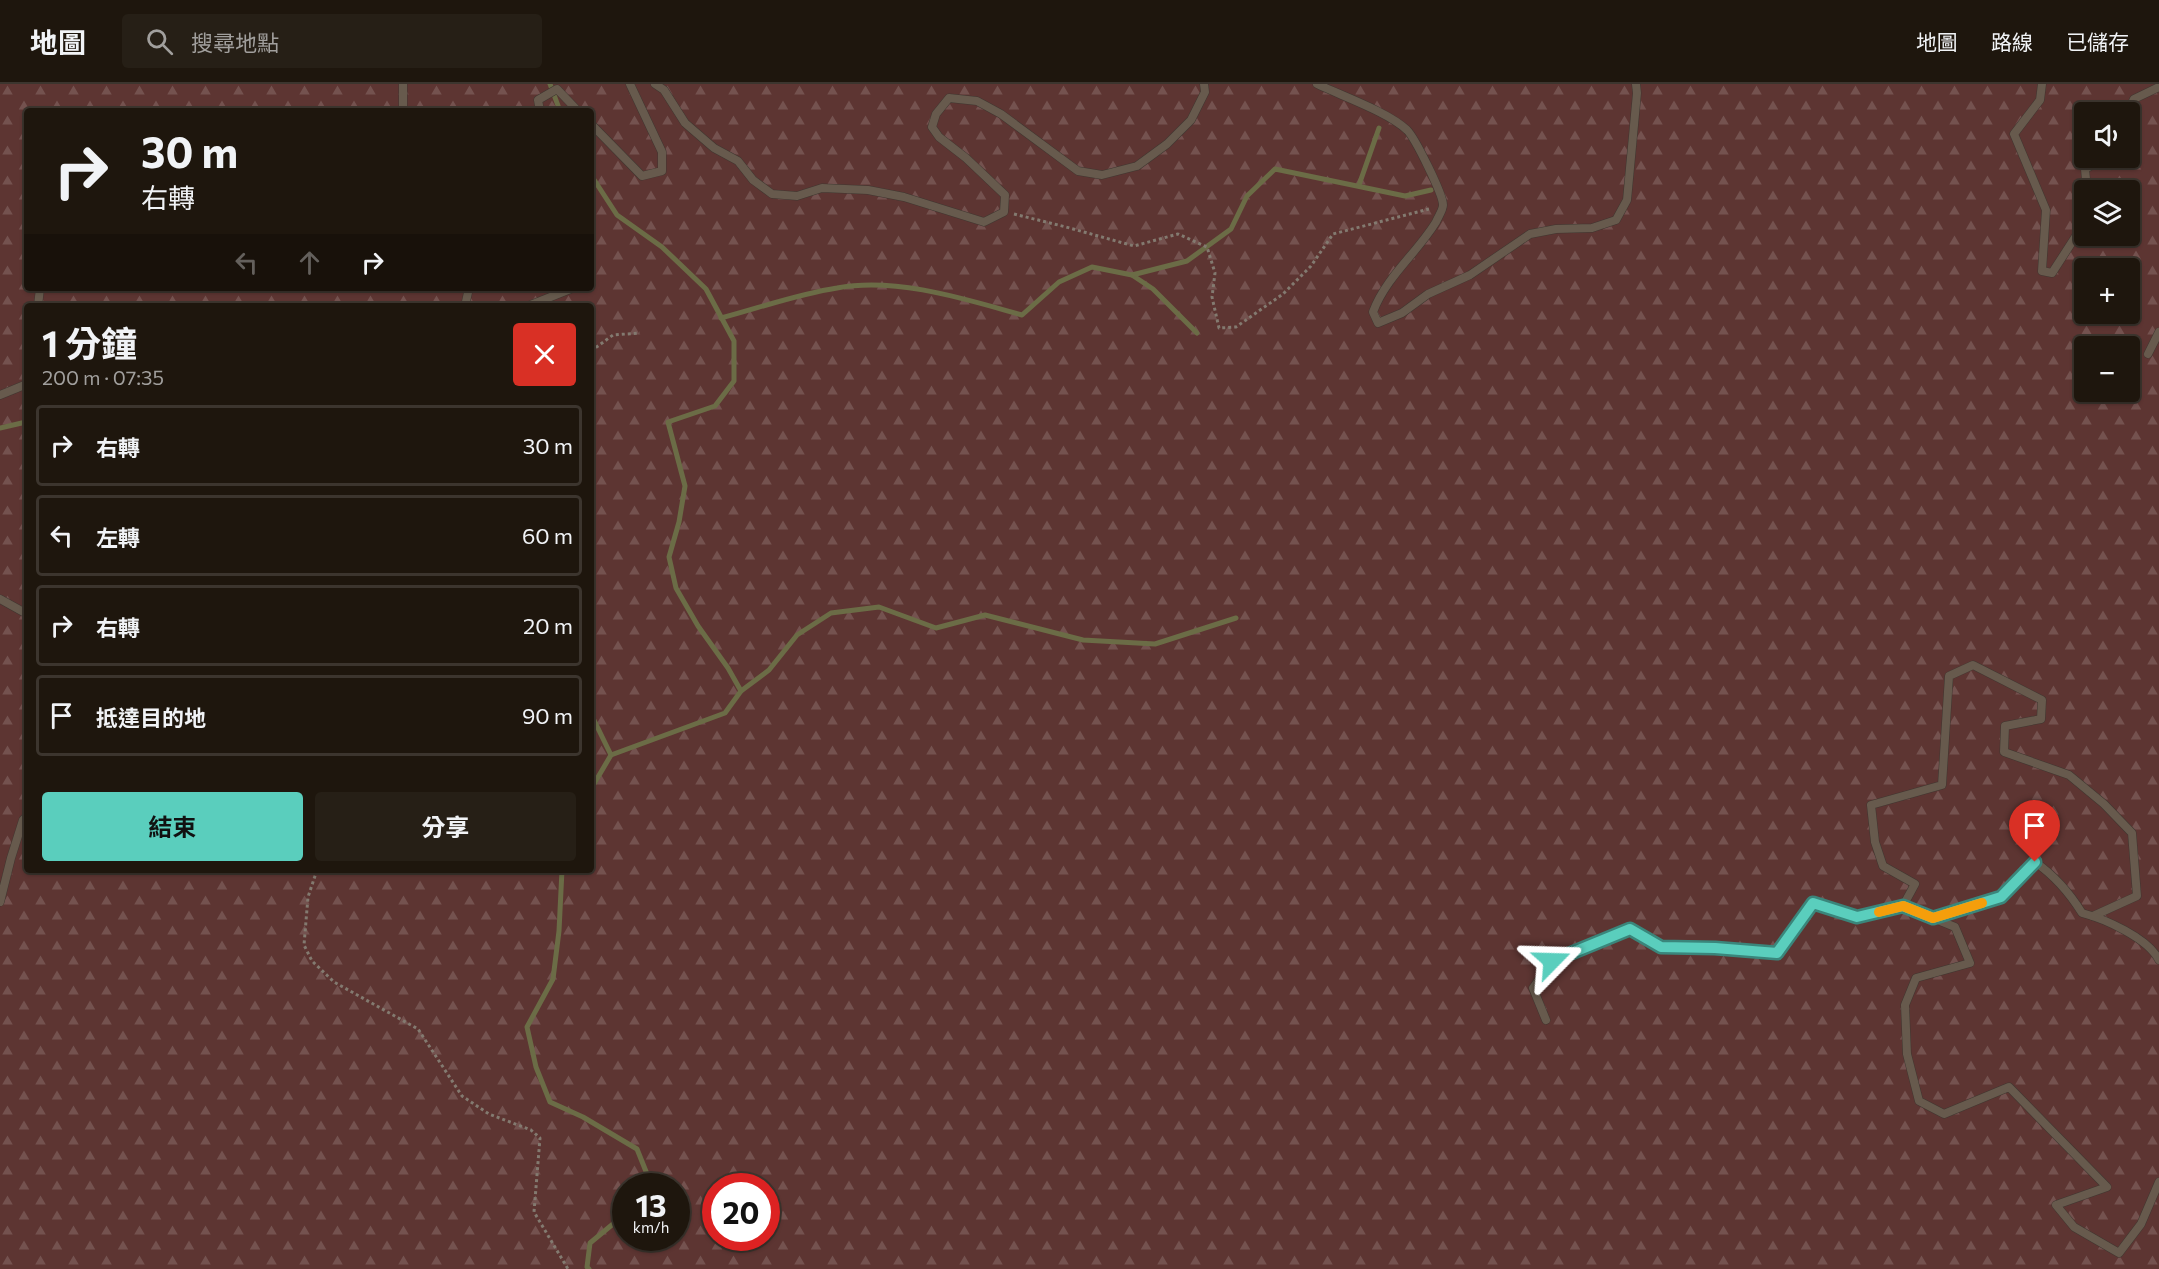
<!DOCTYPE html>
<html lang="zh-TW">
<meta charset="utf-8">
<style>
:root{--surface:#1e160d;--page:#261f16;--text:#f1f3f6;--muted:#a19f9d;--line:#3c352e;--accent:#5acebd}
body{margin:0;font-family:Commissioner,"Noto Sans TC",sans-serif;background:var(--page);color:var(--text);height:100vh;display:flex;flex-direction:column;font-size:22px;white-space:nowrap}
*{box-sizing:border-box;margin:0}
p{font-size:20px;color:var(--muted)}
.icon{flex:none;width:33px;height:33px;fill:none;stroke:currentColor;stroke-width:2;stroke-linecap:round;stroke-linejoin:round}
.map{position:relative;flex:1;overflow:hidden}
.side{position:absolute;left:24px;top:219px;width:570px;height:570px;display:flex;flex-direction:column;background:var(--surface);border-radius:6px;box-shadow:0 2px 4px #0004,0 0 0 2px var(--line)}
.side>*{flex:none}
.top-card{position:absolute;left:24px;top:24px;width:570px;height:183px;border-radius:6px;box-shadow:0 2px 4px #0004,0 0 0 2px var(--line);background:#1e160d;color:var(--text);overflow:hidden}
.fabs{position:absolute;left:2074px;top:18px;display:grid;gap:12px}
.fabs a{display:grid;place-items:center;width:66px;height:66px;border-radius:6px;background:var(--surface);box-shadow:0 2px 4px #0004,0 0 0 2px var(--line);font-size:30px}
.speed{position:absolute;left:612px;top:1089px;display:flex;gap:12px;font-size:30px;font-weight:700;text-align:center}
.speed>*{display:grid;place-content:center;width:78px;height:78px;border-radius:50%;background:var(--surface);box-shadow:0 2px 4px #0004,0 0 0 2px var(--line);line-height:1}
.speed small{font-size:15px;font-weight:400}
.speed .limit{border:9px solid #d22;background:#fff;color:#111}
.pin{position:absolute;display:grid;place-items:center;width:51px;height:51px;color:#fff;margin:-62px -26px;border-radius:50% 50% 50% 0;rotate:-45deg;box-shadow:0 0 6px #0007}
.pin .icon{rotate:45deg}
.me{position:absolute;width:66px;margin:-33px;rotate:68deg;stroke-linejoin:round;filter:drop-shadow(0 0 4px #0008)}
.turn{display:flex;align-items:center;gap:21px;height:126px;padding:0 18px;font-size:27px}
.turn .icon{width:78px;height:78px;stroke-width:2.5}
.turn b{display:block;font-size:42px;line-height:51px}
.lanes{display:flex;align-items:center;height:57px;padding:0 18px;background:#0003;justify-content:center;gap:30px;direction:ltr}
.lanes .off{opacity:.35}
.round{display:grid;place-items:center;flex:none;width:63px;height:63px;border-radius:6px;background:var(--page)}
.head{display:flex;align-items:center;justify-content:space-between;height:102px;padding:0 18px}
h1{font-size:36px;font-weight:700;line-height:45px}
.button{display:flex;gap:12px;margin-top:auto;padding:12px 18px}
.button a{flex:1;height:69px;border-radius:6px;background:var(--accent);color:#111;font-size:24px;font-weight:700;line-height:69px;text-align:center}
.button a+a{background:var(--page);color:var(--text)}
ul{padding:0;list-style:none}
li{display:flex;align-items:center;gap:18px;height:81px;margin:0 12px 9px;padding:0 6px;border:3px solid var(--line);border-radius:6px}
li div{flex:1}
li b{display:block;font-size:22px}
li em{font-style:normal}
header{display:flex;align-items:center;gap:36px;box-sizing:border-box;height:84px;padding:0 30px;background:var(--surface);border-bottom:2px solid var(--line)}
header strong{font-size:28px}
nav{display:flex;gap:33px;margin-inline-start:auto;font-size:21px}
.search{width:420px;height:54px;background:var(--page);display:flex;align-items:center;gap:15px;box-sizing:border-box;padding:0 21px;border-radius:6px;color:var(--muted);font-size:22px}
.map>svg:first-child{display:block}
.forest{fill:url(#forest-firs);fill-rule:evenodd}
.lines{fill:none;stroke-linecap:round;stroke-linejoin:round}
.stream{stroke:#6b6c46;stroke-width:5}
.lane-casing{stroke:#403731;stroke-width:9}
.path{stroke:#837a70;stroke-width:3;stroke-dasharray:3 3;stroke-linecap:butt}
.lane{stroke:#675a4d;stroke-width:8}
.route-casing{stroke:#3a867b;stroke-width:15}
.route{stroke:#5acebd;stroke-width:10}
.slow{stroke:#f59e0b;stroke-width:10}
</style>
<header>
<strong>地圖</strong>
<div class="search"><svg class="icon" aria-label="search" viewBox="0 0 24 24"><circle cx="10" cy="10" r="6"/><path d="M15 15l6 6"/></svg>搜尋地點</div>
<nav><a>地圖</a><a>路線</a><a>已儲存</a></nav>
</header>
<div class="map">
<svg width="2159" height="1185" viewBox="0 0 2159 1185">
<defs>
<pattern id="forest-firs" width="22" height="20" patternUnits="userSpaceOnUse" patternTransform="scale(1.5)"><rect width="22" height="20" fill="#5d3532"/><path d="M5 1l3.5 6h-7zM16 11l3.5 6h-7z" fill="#74524f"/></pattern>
</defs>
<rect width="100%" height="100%" fill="#281d11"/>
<!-- forest -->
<path class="forest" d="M0 0H2159V1185H0ZM27 27H591V204H27ZM2085 28H2130V74H2085ZM2085 106H2130V152H2085ZM2085 184H2130V230H2085ZM27 222H591V786H27ZM2085 262H2130V308H2085ZM626 1102H676V1154H626ZM716 1102H766V1154H716Z"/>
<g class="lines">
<!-- stream -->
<g class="stream">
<path d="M550 0 560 27"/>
<path d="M591 91 617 131 662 163 706 205 734 257V297L715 322 668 338 685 402 679 438 669 473 676 504 698 542 728 584 741 607 725 629 611 671 591 705"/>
<path d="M1359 101 1379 44"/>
<path d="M1132 191 1153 205 1197 249"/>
<path d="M721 234C759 224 798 210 837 204 897 193 965 215 1022 231L1059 198 1092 183 1132 191 1187 177 1231 145 1247 112 1275 85 1405 112 1431 106"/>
<path d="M0 344 26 338 27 340"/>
<path d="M741 607 769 586 797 551 831 529 879 523 936 544 985 531 1083 556 1155 560 1236 534"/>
<path d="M591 630 611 671"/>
<path d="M562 786 559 847 553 895 527 943 536 983 550 1018 583 1033 637 1065 647 1090 639 1102"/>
<path d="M589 1185 587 1183 590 1159 619 1135 626 1124"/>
</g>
<defs>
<g id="lane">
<path d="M403 0V27"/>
<path d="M655 0 664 6 685 39 714 64 738 77 753 96 772 110 797 112 822 104 868 106 904 113 984 138 1004 128 1005 111 966 74 939 53 932 43 936 30 949 14 977 17 1001 30 1078 87 1102 91 1137 82 1167 60 1191 36 1205 8 1204 0"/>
<path d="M1317 0C1342 12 1388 28 1407 46 1415 54 1443 110 1443 121 1443 126 1438 133 1436 138 1417 169 1386 193 1373 228L1378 239 1402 229 1428 210 1470 191 1530 150 1556 145 1592 144 1616 136 1627 116 1637 9 1636 0"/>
<path d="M2042 0 2040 16 2014 50 2046 126 2042 187 2052 189 2085 138"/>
<path d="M540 27 538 16 557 5 578 27"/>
<path d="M2128 28 2134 15 2159 3"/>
<path d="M591 40 642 92 662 87V68L630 0"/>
<path d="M2087 106 2085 85 2105 74"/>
<path d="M38 222 40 204"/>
<path d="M465 222 469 204"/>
<path d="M528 222 573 204"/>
<path d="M2148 270 2159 248"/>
<path d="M0 311 27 300"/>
<path d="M0 515 27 530"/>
<path d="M0 818 11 774 23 736 27 732"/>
<path d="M1903 822 1915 800 1883 782 1875 758 1871 721 1942 701 1949 592 1973 581 2042 616 2041 635 2005 642 2004 668 2069 691 2104 720 2132 749 2137 812 2093 832"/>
<path d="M1933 834 2001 813 2035 778C2055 792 2069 808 2082 829 2105 835 2148 854 2159 876"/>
<path d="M1546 936 1533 904 1552 877 1630 845 1661 863 1715 864 1777 869 1813 819 1857 833 1903 822 1955 843 1970 879 1916 894 1905 921 1907 970 1919 1017 1944 1030 2009 1003 2107 1103 2056 1121 2074 1143 2119 1169 2141 1140 2159 1098"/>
</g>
</defs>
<!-- lane casing -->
<use href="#lane" class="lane-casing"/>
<!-- path -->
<g class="path">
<path d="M1014 130 1066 143 1134 162 1178 150 1207 163 1215 189 1212 213 1219 244 1236 243 1283 210 1311 182 1333 150 1429 125"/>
<path d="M591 267 613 251 640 249"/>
<path d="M317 786 308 813 304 861 312 877 334 898 418 945 462 1012 489 1030 531 1046 540 1054 534 1128 568 1185"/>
</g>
<!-- lane -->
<use href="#lane" class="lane"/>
</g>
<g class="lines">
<defs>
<path id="route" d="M1552 877 1630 845 1661 863 1715 864 1777 869 1813 819 1857 833 1903 822 1933 834 2001 813 2035 778"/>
</defs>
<!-- route casing -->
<use href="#route" class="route-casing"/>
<!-- route -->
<use href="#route" class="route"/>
<!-- slow -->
<path class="slow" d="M1879 828 1903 822 1933 834 1982 819"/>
</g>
</svg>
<div class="fabs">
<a><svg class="icon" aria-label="sound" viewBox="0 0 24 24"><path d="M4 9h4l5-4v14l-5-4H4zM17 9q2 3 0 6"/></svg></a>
<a><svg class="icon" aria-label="layers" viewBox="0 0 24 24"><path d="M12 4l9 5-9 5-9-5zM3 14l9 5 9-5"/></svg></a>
<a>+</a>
<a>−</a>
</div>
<div class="speed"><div>13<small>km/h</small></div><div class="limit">20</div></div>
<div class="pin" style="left:2035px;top:778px;background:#d93025"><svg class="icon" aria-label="arrive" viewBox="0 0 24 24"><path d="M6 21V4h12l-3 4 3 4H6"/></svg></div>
<svg class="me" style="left:1552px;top:877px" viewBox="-20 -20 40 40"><path d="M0-17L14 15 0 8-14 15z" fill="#5acebd" stroke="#fff" stroke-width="4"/></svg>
<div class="top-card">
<div class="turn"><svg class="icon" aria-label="right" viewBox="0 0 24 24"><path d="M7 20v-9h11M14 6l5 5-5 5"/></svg><div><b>30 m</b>右轉</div></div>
<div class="lanes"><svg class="icon off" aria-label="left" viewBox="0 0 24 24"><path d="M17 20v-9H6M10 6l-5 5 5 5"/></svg><svg class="icon off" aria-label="ahead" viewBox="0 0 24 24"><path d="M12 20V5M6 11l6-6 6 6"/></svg><svg class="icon" aria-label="right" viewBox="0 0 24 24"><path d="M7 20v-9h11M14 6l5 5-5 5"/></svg></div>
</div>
<section class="side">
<div class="head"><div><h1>1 分鐘</h1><p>200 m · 07:35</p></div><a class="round" style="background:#d93025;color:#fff"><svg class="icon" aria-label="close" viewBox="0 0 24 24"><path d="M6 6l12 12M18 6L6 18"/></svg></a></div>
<ul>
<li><svg class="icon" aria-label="right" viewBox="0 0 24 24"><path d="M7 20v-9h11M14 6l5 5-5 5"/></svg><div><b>右轉</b></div><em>30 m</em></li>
<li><svg class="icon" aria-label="left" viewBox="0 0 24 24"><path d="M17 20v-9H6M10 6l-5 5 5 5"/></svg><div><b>左轉</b></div><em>60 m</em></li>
<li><svg class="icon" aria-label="right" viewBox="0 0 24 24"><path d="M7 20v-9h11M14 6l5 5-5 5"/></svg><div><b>右轉</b></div><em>20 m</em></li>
<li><svg class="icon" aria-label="arrive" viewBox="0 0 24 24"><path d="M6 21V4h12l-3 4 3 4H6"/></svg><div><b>抵達目的地</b></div><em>90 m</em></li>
</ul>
<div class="button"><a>結束</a><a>分享</a></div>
</section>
</div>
